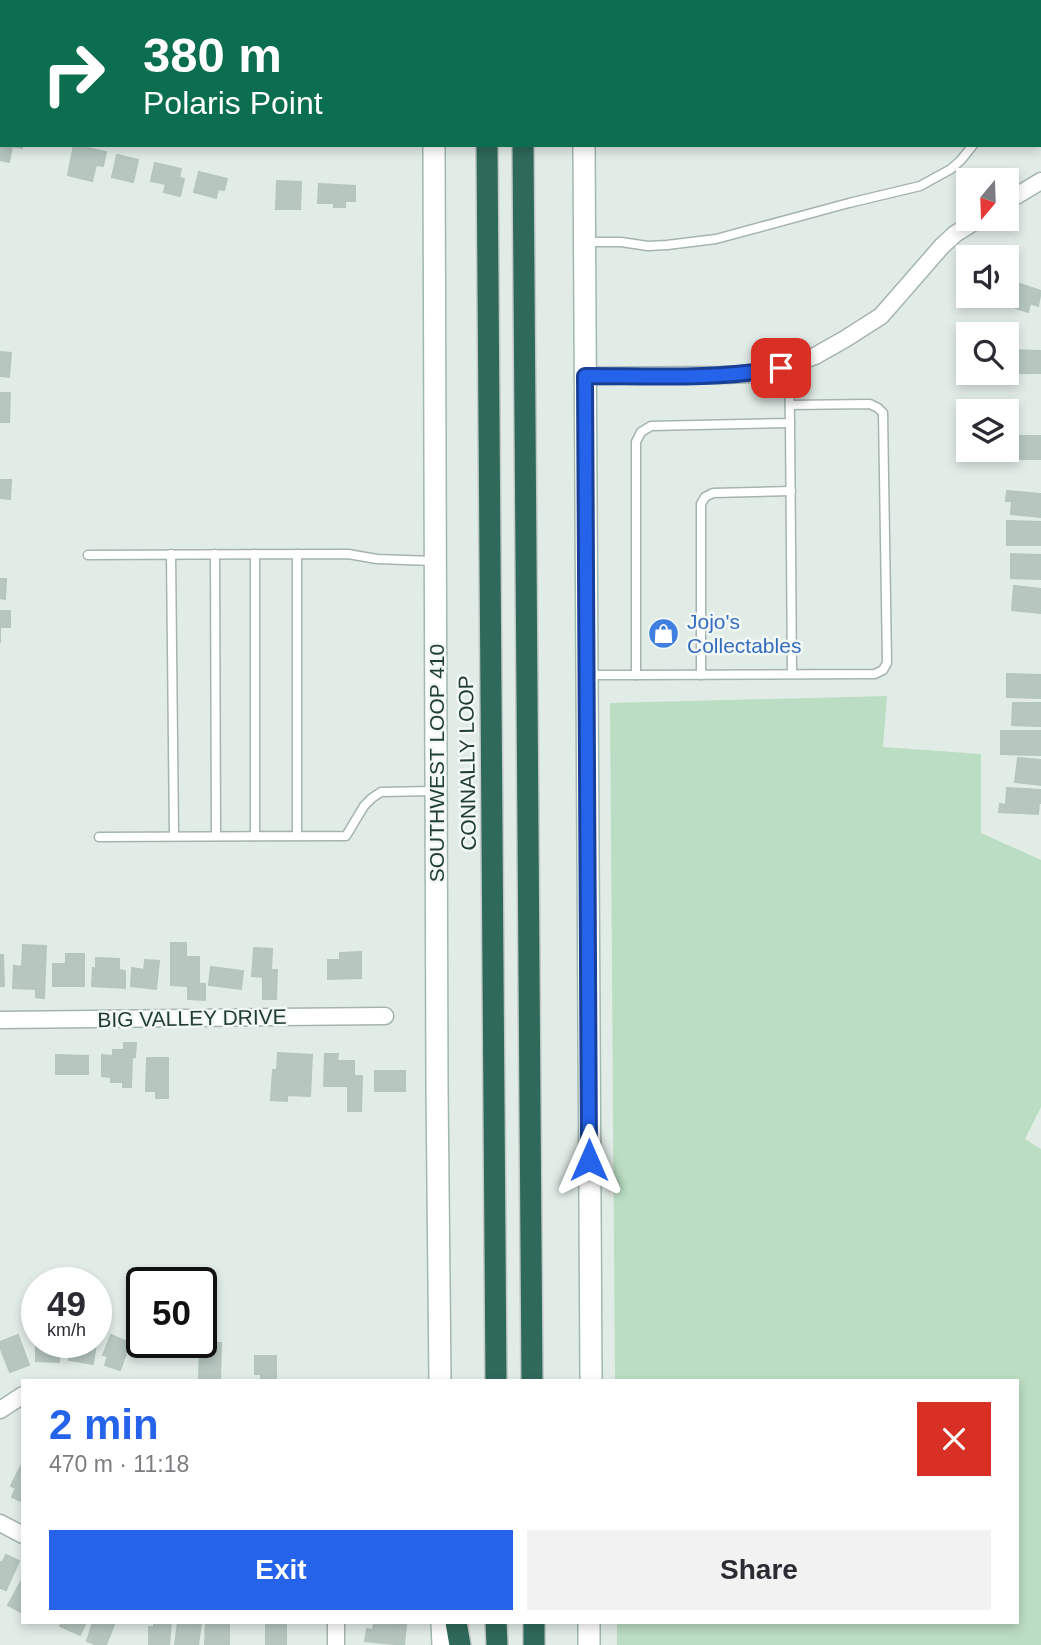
<!DOCTYPE html>
<meta charset="utf-8">
<style>
:root{--surface:#fff;--page:#f2f2f3;--text:#2b2b33;--muted:#7c7c81;--accent:#2563eb}
body{margin:0;font-family:Helvetica,sans-serif;background:var(--page);color:var(--text);height:100vh;display:flex;flex-direction:column;font-size:26px;white-space:nowrap}
*{box-sizing:border-box;margin:0}
p{font-size:23px;color:var(--muted)}
.icon{flex:none;width:38px;height:38px;fill:none;stroke:currentColor;stroke-width:2;stroke-linecap:round;stroke-linejoin:round}
.map{position:relative;flex:1;overflow:hidden}
.details{position:absolute;left:21px;top:1379px;width:998px;height:245px;display:flex;flex-direction:column;background:var(--surface);border-radius:0px;box-shadow:0 4px 10px #0003}
.details>*{flex:none}
.banner{position:absolute;left:0px;top:0px;width:1041px;height:147px;box-shadow:0 4px 10px #0003;background:#0b6e4f;color:#fff;overflow:hidden}
.needle{width:46px;rotate:199deg}
.controls{position:absolute;left:956px;top:168px;display:grid;gap:14px}
.controls a{display:grid;place-items:center;width:63px;height:63px;border-radius:0px;background:var(--surface);box-shadow:0 4px 10px #0003;font-size:35px}
.speed{position:absolute;left:21px;top:1267px;display:flex;gap:14px;font-size:35px;font-weight:700;text-align:center}
.speed>*{display:grid;place-content:center;width:91px;height:91px;border-radius:50%;background:var(--surface);box-shadow:0 4px 10px #0003;line-height:1}
.speed small{font-size:18px;font-weight:400}
.speed .limit{border:4px solid #111;border-radius:10px;background:#fff;color:#111}
.pin{position:absolute;display:grid;place-items:center;width:60px;height:60px;color:#fff;margin:-30px;border-radius:14px;box-shadow:0 4px 10px #0006}
.me{position:absolute;width:77px;margin:-38px;rotate:0deg;stroke-linejoin:round;filter:drop-shadow(0 0 5px #0008)}
.turn{display:flex;align-items:center;gap:24px;height:147px;padding:0 28px;font-size:32px}
.turn .icon{width:91px;height:91px;stroke-width:2.5}
.turn b{display:block;font-size:49px;line-height:60px}
.round{display:grid;place-items:center;flex:none;width:74px;height:74px;border-radius:0px;background:var(--page)}
.summary{display:flex;align-items:center;justify-content:space-between;height:119px;padding:0 28px}
h1{font-size:42px;font-weight:700;line-height:52px;color:var(--accent)}
.primary-button{display:flex;gap:14px;margin-top:auto;padding:14px 28px}
.primary-button a{flex:1;height:80px;border-radius:0px;background:var(--accent);color:#fff;font-size:28px;font-weight:700;line-height:80px;text-align:center}
.primary-button a+a{background:var(--page);color:var(--text)}
.map>svg:first-child{display:block}
.green{fill:#bbddc3}
.building{fill:#b7c7c0;stroke:#b4c6be;stroke-width:2}
.lines{fill:none;stroke-linecap:round;stroke-linejoin:round}
.service-casing{stroke:#a5b4ae;stroke-width:11}
.minor-casing{stroke:#a5b4ae;stroke-width:19}
.secondary-casing{stroke:#a0b8ae;stroke-width:24}
.motorway-casing{stroke:#c1c9c6;stroke-width:24}
.service{stroke:#fff;stroke-width:8}
.minor{stroke:#fff;stroke-width:16}
.secondary{stroke:#fff;stroke-width:21}
.motorway{stroke:#2e695a;stroke-width:21}
.route-casing{stroke:#184099;stroke-width:18}
.route{stroke:#2563eb;stroke-width:12}
.labels{text-anchor:middle;dominant-baseline:central;stroke-width:5;stroke-linejoin:round;paint-order:stroke}
.shop-label{font-size:21px;fill:#366cbe;stroke:#f2f8f5;text-anchor:start}
.street-label{font-size:21px;fill:#223d35;stroke:#f2f8f5}
</style>
<div class="map">
<svg width="1041" height="1645" viewBox="0 0 1041 1645">
<rect width="100%" height="100%" fill="#e2ece7"/>
<!-- green -->
<path class="green" d="M887 696 883 747 981 754V833L1041 860V1107L1025 1139 1041 1149V1645H617V1622H1017V1381H615L610 703Z"/>
<!-- building -->
<g class="building">
<path d="M0 129H2V145H23L22 148 12 146 9 162 0 160Z"/>
<path d="M74 145 106 152 103 166 96 165 92 181 68 175Z"/>
<path d="M117 155 138 160 133 182 112 177Z"/>
<path d="M155 163 181 169 179 178 184 179 180 196 164 192 166 184 151 181Z"/>
<path d="M199 172 227 179 224 190 218 189 216 198 194 192Z"/>
<path d="M277 181 301 182 300 209H276Z"/>
<path d="M319 184 355 186V201H345V207H334V203H318Z"/>
<path d="M1008 280 1041 291 1038 306 1030 303 1028 312 1000 303 1003 296H1006Z"/>
<path d="M1011 350 1041 351V373H1010Z"/>
<path d="M0 352 11 353 9 377 0 376Z"/>
<path d="M0 393H10L9 422H0Z"/>
<rect x="1007" y="436" width="34" height="23"/>
<path d="M0 480H11L10 499 0 498Z"/>
<path d="M1007 491 1041 494V517L1011 514 1012 501H1006Z"/>
<path d="M1007 521 1041 522V545H1007Z"/>
<path d="M1011 554 1041 555V579L1011 578Z"/>
<path d="M0 579H6L5 599 0 598Z"/>
<path d="M1014 586 1041 589V613L1012 610Z"/>
<path d="M0 611H10V627H0V643Z"/>
<path d="M1007 674 1041 675V698L1007 697Z"/>
<path d="M1013 703H1041V726L1012 725Z"/>
<path d="M1001 731H1041V755L1001 754Z"/>
<path d="M1018 758 1041 760V785L1015 782Z"/>
<path d="M1007 788 1041 790V803H1039L1038 814 999 812 1000 804 1006 805Z"/>
<path d="M171 943H186V957H199V984H205V1000L188 999V986L171 985Z"/>
<path d="M23 945 46 946 44 998 36 997V989L13 988 14 966 22 967Z"/>
<path d="M254 948 272 949 271 970H277L276 999H263V977L252 976Z"/>
<path d="M361 952V978L328 979V960H340V953Z"/>
<path d="M66 954H84V986H53V964H66Z"/>
<path d="M0 955H3L4 986H0Z"/>
<path d="M96 958 119 959V970L125 971V988L92 986 93 968 96 969Z"/>
<path d="M145 960 159 961 156 989 131 986 132 968 144 970Z"/>
<path d="M211 967 243 971 241 989 209 985Z"/>
<path d="M124 1043H136L135 1057H132L131 1087H123V1082H111V1077L102 1076V1055L113 1056V1050H124Z"/>
<path d="M278 1053 312 1055 310 1096 287 1095V1101L271 1100 273 1070H277Z"/>
<path d="M325 1054H338L337 1061H354V1076H362L361 1111H348V1086H324Z"/>
<path d="M56 1055 88 1056V1074H56Z"/>
<path d="M147 1058H168V1098H156V1091H146Z"/>
<rect x="375" y="1071" width="30" height="20"/>
<path d="M18 1335 29 1365 10 1372 0 1347V1342Z"/>
<path d="M111 1335 130 1343 120 1370 105 1365 108 1356 103 1355Z"/>
<path d="M36 1340 37 1342H60L59 1362 36 1361Z"/>
<path d="M72 1342 96 1343 93 1364 69 1360Z"/>
<path d="M200 1343H221L220 1381H199Z"/>
<path d="M255 1356H276V1381H261V1374H255Z"/>
<path d="M23 1462V1502L12 1497 16 1488 11 1486Z"/>
<path d="M6 1555 19 1561 6 1590 0 1588V1562L2 1563Z"/>
<path d="M23 1578V1613L8 1605Z"/>
<path d="M62 1622H86L80 1635 60 1626Z"/>
<path d="M93 1622 98 1624 99 1622H115L106 1645H94L95 1644 87 1641Z"/>
<path d="M154 1622H171L169 1645H149V1627H154Z"/>
<path d="M178 1622 201 1623 198 1645H175Z"/>
<path d="M206 1622H229V1645H205Z"/>
<rect x="266" y="1622" width="20" height="23"/>
<path d="M374 1622 406 1625 404 1645 365 1641 367 1629 373 1630Z"/>
</g>
<g class="lines">
<defs>
<g id="service">
<path d="M1003 0 1004 2"/>
<path d="M585 242H621L648 246 667 245 716 239 849 203 920 186 951 169 961 160 973 145"/>
<path d="M790 423 792 674"/>
<path d="M171 554 174 836"/>
<path d="M215 554 216 836"/>
<path d="M255 554V836"/>
<path d="M297 554V836"/>
<path d="M88 555 348 554 377 559 433 561"/>
<path d="M589 675H636V442L641 432 651 426 790 423 789 365"/>
<path d="M636 675 875 674 883 670 887 663 883 413 878 408 870 404 790 405"/>
<path d="M701 675V504L705 497 713 493 791 491"/>
<path d="M99 837 346 836 364 806 372 798 381 792 433 791"/>
</g>
<g id="minor">
<path d="M0 91 2 92"/>
<path d="M1006 202 1041 181"/>
<path d="M585 376 720 375 751 374 781 368 815 356 845 339 881 316 942 246 955 234 979 219"/>
<path d="M0 1020 385 1016"/>
<path d="M0 1410 23 1395"/>
<path d="M0 1523 23 1535"/>
<path d="M336 1645V1622"/>
</g>
<g id="secondary">
<path d="M434 0V2"/>
<path d="M583 0V2"/>
<path d="M434 145 437 1087 440 1381"/>
<path d="M584 145 591 1381"/>
<path d="M442 1622 443 1645"/>
<path d="M589 1645V1622"/>
</g>
<g id="motorway">
<path d="M487 0V2"/>
<path d="M523 0V2"/>
<path d="M487 145C489 557 494 969 496 1381"/>
<path d="M523 145 532 1381"/>
<path d="M456 1622 460 1645"/>
<path d="M496 1622 497 1645"/>
<path d="M534 1622V1645"/>
</g>
</defs>
<!-- service casing -->
<use href="#service" class="service-casing"/>
<!-- minor casing -->
<use href="#minor" class="minor-casing"/>
<!-- secondary casing -->
<use href="#secondary" class="secondary-casing"/>
<!-- motorway casing -->
<use href="#motorway" class="motorway-casing"/>
<!-- service -->
<use href="#service" class="service"/>
<!-- minor -->
<use href="#minor" class="minor"/>
<!-- secondary -->
<use href="#secondary" class="secondary"/>
<!-- motorway -->
<use href="#motorway" class="motorway"/>
</g>
<g class="lines">
<defs>
<path id="route" d="M589 1160 585 376C650 376 717 380 781 368"/>
</defs>
<!-- route casing -->
<use href="#route" class="route-casing"/>
<!-- route -->
<use href="#route" class="route"/>
</g>
<!-- icons -->
<defs>
<symbol id="shop-disc" viewBox="-11 -11 22 22"><circle r="9.5" fill="#3f7fe0" stroke="#f2f8f5"/><path d="M-5-2.5h2.3a2.7 3.5 0 0 1 5.4 0H5L5.5 6h-11ZM-1.5-2.5h3a1.5 2.3 0 0 0-3 0Z" fill="#fff"/></symbol>
</defs>
<g fill-rule="evenodd">
<use href="#shop-disc" x="646" y="616" width="35" height="35"/>
</g>
<g class="labels">
<!-- shop labels -->
<g class="shop-label">
<text x="687" y="621">Jojo's<tspan x="687" dy="24">Collectables</tspan></text>
</g>
<!-- street labels -->
<g class="street-label">
<text transform="translate(436 763) rotate(-90)">SOUTHWEST LOOP 410</text>
<text transform="translate(467 763) rotate(-91)">CONNALLY LOOP</text>
<text transform="translate(192 1018) rotate(-1)">BIG VALLEY DRIVE</text>
</g>
</g>
</svg>
<div class="controls">
<a><svg class="needle" viewBox="-14 -14 28 28"><path d="M0-13l5 13h-10z" fill="#e53935"/><path d="M0 13l5-13h-10z" fill="#7c7c81"/></svg></a>
<a><svg class="icon" aria-label="sound" viewBox="0 0 24 24"><path d="M4 9h4l5-4v14l-5-4H4zM17 9q2 3 0 6"/></svg></a>
<a><svg class="icon" aria-label="search" viewBox="0 0 24 24"><circle cx="10" cy="10" r="6"/><path d="M15 15l6 6"/></svg></a>
<a><svg class="icon" aria-label="layers" viewBox="0 0 24 24"><path d="M12 4l9 5-9 5-9-5zM3 14l9 5 9-5"/></svg></a>
</div>
<div class="speed"><div>49<small>km/h</small></div><div class="limit">50</div></div>
<div class="pin" style="left:781px;top:368px;background:#d93025"><svg class="icon" aria-label="arrive" viewBox="0 0 24 24"><path d="M6 21V4h12l-3 4 3 4H6"/></svg></div>
<svg class="me" style="left:589px;top:1160px" viewBox="-20 -20 40 40"><path d="M0-17L14 15 0 8-14 15z" fill="#2563eb" stroke="#fff" stroke-width="4"/></svg>
<div class="banner">
<div class="turn"><svg class="icon" aria-label="right" viewBox="0 0 24 24"><path d="M7 20v-9h11M14 6l5 5-5 5"/></svg><div><b>380 m</b>Polaris Point</div></div>
</div>
<section class="details">
<div class="summary"><div><h1>2 min</h1><p>470 m · 11:18</p></div><a class="round" style="background:#d93025;color:#fff"><svg class="icon" aria-label="close" viewBox="0 0 24 24"><path d="M6 6l12 12M18 6L6 18"/></svg></a></div>
<div class="primary-button"><a>Exit</a><a>Share</a></div>
</section>
</div>
